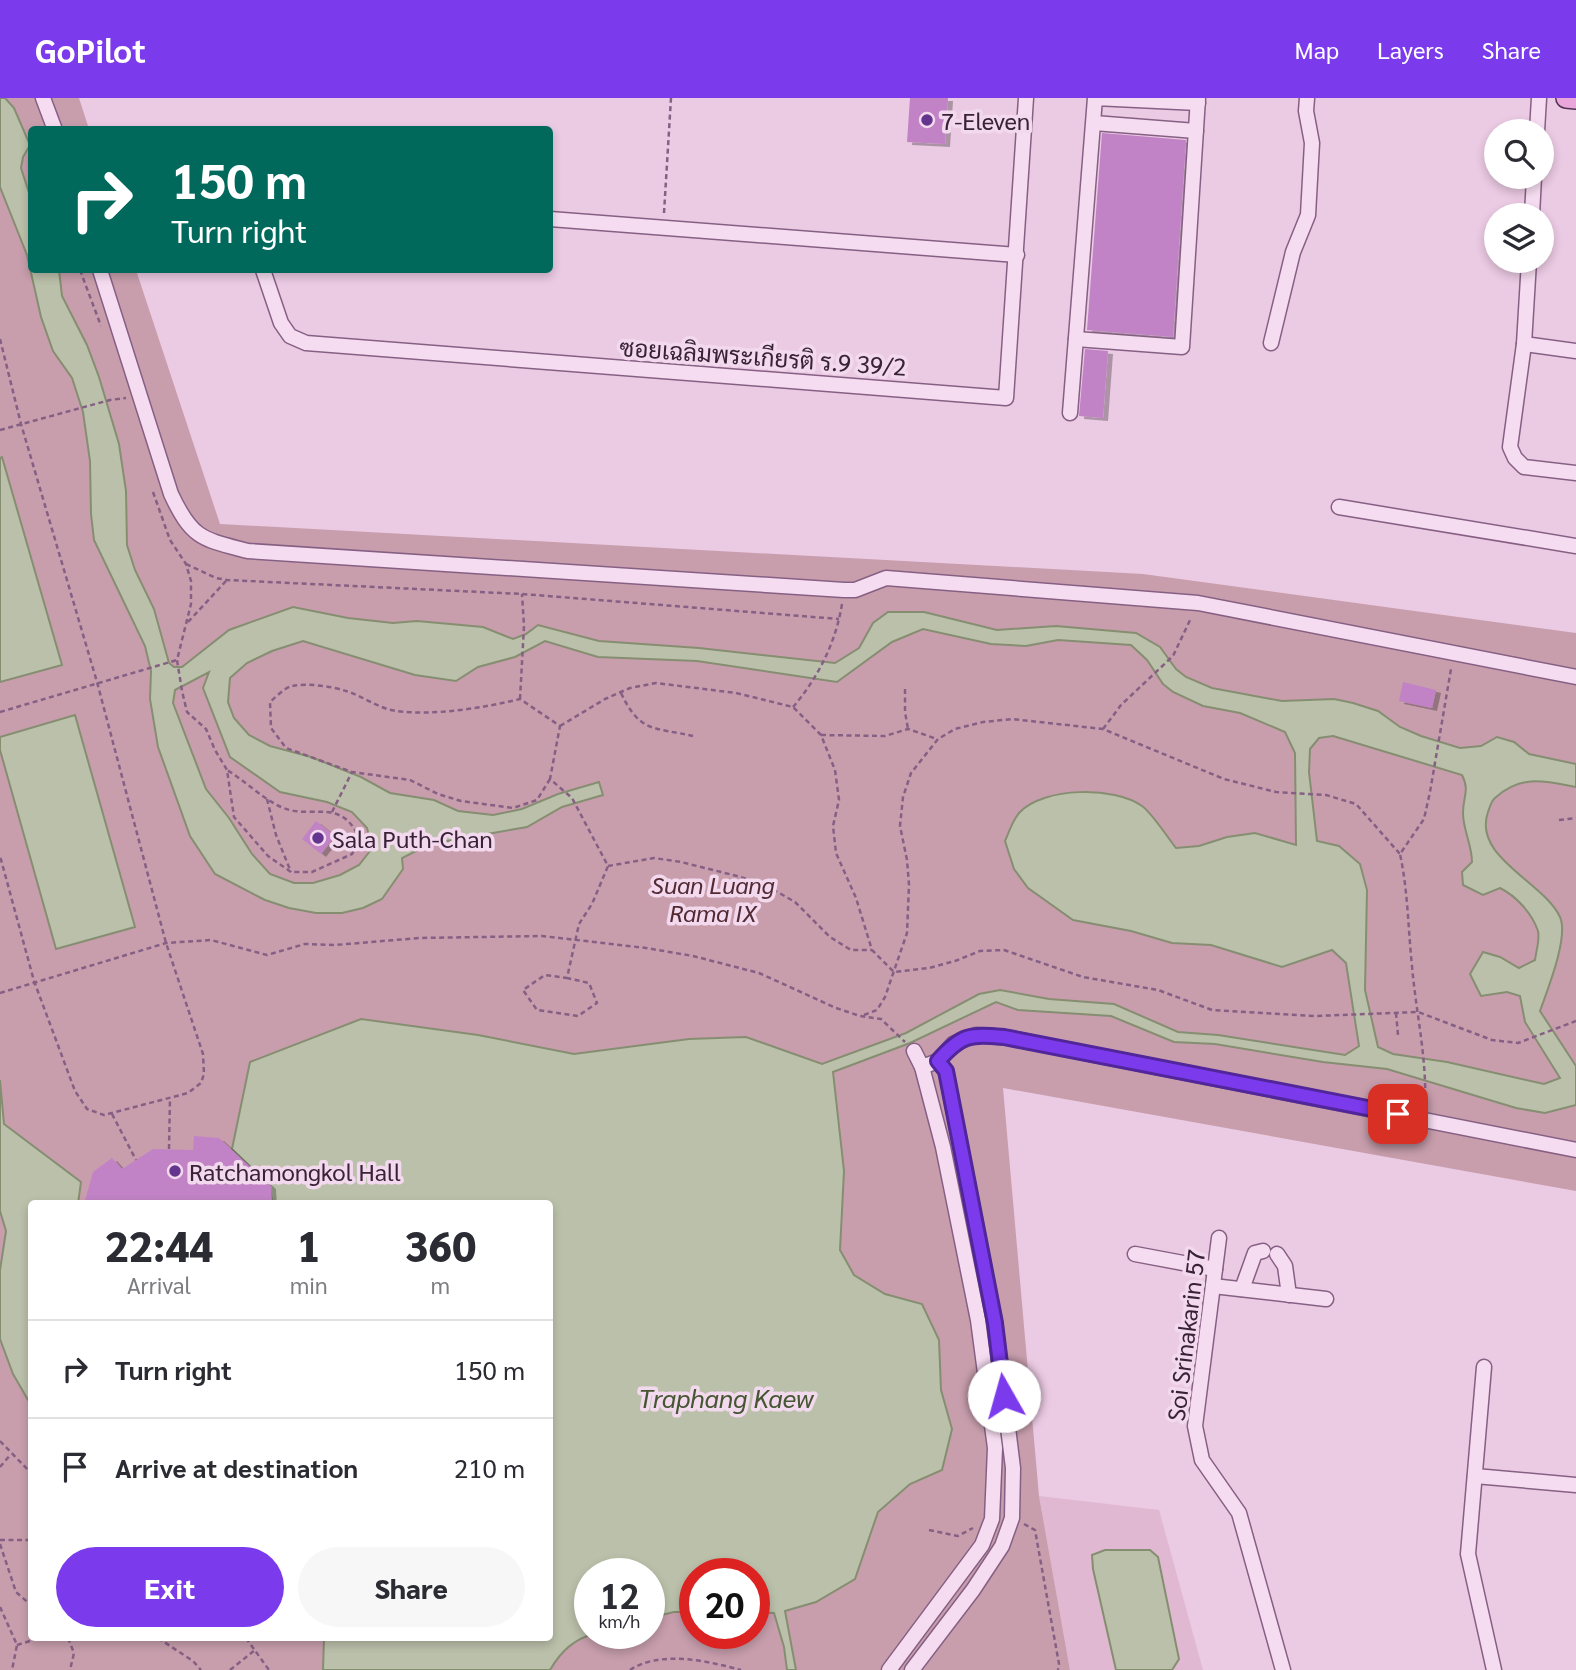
<!DOCTYPE html>
<meta charset="utf-8">
<style>
:root{--surface:#fff;--page:#f7f7f7;--text:#2b2b33;--muted:#7c7c81;--line:#e1e1e2;--accent:#7c3aed}
body{margin:0;font-family:Georgia,Sarabun,serif;background:var(--page);color:var(--text);height:100vh;display:flex;flex-direction:column;font-size:26px;white-space:nowrap}
*{box-sizing:border-box;margin:0}
p{font-size:23px;color:var(--muted)}
.icon{flex:none;width:38px;height:38px;fill:none;stroke:currentColor;stroke-width:2;stroke-linecap:round;stroke-linejoin:round}
.map{position:relative;flex:1;overflow:hidden}
.sheet{position:absolute;left:28px;top:1102px;width:525px;height:441px;display:flex;flex-direction:column;background:var(--surface);border-radius:7px;box-shadow:0 4px 10px #0003}
.sheet>*{flex:none}
.banner{position:absolute;left:28px;top:28px;width:525px;height:147px;border-radius:7px;box-shadow:0 4px 10px #0003;background:#00695c;color:#fff;overflow:hidden}
.tools{position:absolute;left:1484px;top:21px;display:grid;gap:14px}
.tools a{display:grid;place-items:center;width:70px;height:70px;border-radius:50%;background:var(--surface);box-shadow:0 4px 10px #0003;font-size:35px}
.speed{position:absolute;left:574px;top:1460px;display:flex;gap:14px;font-size:35px;font-weight:700;text-align:center}
.speed>*{display:grid;place-content:center;width:91px;height:91px;border-radius:50%;background:var(--surface);box-shadow:0 4px 10px #0003;line-height:1}
.speed small{font-size:18px;font-weight:400}
.speed .limit{border:10px solid #d22;background:#fff;color:#111}
.pin{position:absolute;display:grid;place-items:center;width:60px;height:60px;color:#fff;margin:-30px;border-radius:14px;box-shadow:0 4px 10px #0006}
.me{position:absolute;width:77px;margin:-38px;rotate:353deg;stroke-linejoin:round;filter:drop-shadow(0 0 5px #0008)}
.turn{display:flex;align-items:center;gap:24px;height:147px;padding:0 28px;font-size:32px}
.turn .icon{width:91px;height:91px;stroke-width:2.5}
.turn b{display:block;font-size:49px;line-height:60px}
.eta{display:flex;justify-content:space-evenly;align-items:center;height:119px;text-align:center}
.eta b{font-size:42px;font-weight:800;line-height:49px}
.cta{display:flex;gap:14px;margin-top:auto;padding:14px 28px}
.cta a{flex:1;height:80px;border-radius:42px;background:var(--accent);color:#fff;font-size:28px;font-weight:800;line-height:80px;text-align:center}
.cta a+a{background:var(--page);color:var(--text)}
ul{padding:0;list-style:none}
li{display:flex;align-items:center;gap:21px;height:98px;padding:0 28px;border-top:2px solid var(--line)}
li div{flex:1}
li b{display:block;font-size:26px}
li em{font-style:normal}
header{display:flex;align-items:center;gap:42px;box-sizing:border-box;height:98px;padding:0 35px;background:var(--accent);color:#fff}
header strong{font-size:33px}
nav{display:flex;gap:38px;margin-inline-start:auto;font-size:24px}
.map>svg:first-child{display:block}
.farmland{fill:#e0b8d1}
.green{fill:#c89ead;fill-rule:evenodd}
.water{fill:#bbc0aa;stroke:#868e71;stroke-width:2;fill-rule:evenodd}
.building{fill:#c183c5;filter:url(#shadow)}
.lines{fill:none;stroke-linecap:round;stroke-linejoin:round}
.minor-casing{stroke:#866084;stroke-width:17}
.major-casing{stroke:#543354;stroke-width:22}
.path{stroke:#866084;stroke-width:2.5;stroke-dasharray:5 3.5;stroke-linecap:butt}
.minor{stroke:#f6dcf0;stroke-width:14}
.major{stroke:#eaa6db;stroke-width:19}
.route-casing{stroke:#51269a;stroke-width:18}
.route{stroke:#7c3aed;stroke-width:12}
.poi-dot{fill:#64358f;stroke:#f3d9ed;stroke-width:2.5}
.labels{text-anchor:middle;dominant-baseline:central;stroke-width:7;stroke-linejoin:round;paint-order:stroke}
.poi-label{font-size:24px;fill:#382238;stroke:#f3d9ed;text-anchor:start}
.street-label{font-size:24px;fill:#382238;stroke:#f3d9ed}
.park-label{font-size:24px;font-style:italic;fill:#522a33;stroke:#f3d9ed}
.water-label{font-size:26px;font-style:italic;fill:#465633;stroke:#f3d9ed}
</style>
<header>
<strong>GoPilot</strong>
<nav><a>Map</a><a>Layers</a><a>Share</a></nav>
</header>
<div class="map">
<svg width="1576" height="1572" viewBox="0 0 1576 1572">
<defs>
<filter id="shadow"><feDropShadow dx="5" dy="3" stdDeviation="0" flood-color="#0004"/></filter>
</defs>
<rect width="100%" height="100%" fill="#ebcae3"/>
<!-- farmland -->
<path class="farmland" d="M1039 1398 1159 1412 1203 1572H1070Z"/>
<!-- green -->
<path class="green" d="M0 0H79L89 31 32 32V172H136L220 426 1143 476 1576 535V1093L1003 990 1039 1398 1070 1572H0ZM32 1106H550V1540H32ZM590 1475H649V1535H590ZM695 1475H754V1535H695Z"/>
<!-- water -->
<g class="water">
<path d="M0 0H5L14 10 30 47 23 59 21 70 31 101 32 172H59L62 198 87 247 99 279 119 346 126 393 127 447 135 472 154 511 169 565 174 569H182L229 532 293 509 348 520 393 525 417 523 483 529 513 541 526 536 538 527 599 543 699 550 835 565 859 550 873 525 888 514H924L997 532 1056 528 1136 535 1160 549 1176 571 1186 579 1212 590 1282 603 1334 601 1353 605 1378 613 1400 629 1421 638 1460 650 1481 648 1497 639 1514 644 1529 656 1576 666V689C1545 683 1521 676 1495 700 1491 703 1490 709 1488 714 1472 759 1544 784 1560 819 1569 839 1547 893 1540 913L1576 968V1007L1545 1015 1516 1010 1387 971 1323 964 1215 946 1174 944 1111 918 1018 912 996 904 910 945 833 974 844 1073 840 1152 854 1177 885 1196 922 1206 939 1242 941 1292 952 1331 942 1372 910 1386 878 1414 855 1481 816 1504 785 1513 796 1572H787L784 1549 774 1515 754 1514V1475H695V1514H674L649 1520V1475H590V1535H596C574 1541 561 1553 550 1572H323L324 1540H550V1106H272L270 1088 232 1051 250 964 361 921 478 937 574 956 689 941 746 939 822 966 906 935 979 896 1000 892 1049 901 1114 906 1178 934 1218 937 1345 957 1359 948 1346 865 1332 852 1282 869 1211 847 1172 845 1131 833 1073 822 1028 790 1014 771 1005 743C1009 734 1013 721 1020 714 1044 689 1114 688 1142 708 1152 715 1168 740 1176 750L1199 748 1227 739 1255 735 1296 747 1295 655 1285 634 1240 615 1203 608 1173 594 1163 586 1147 562 1131 547 1058 542 1026 548 991 546 923 531 892 544 837 584 697 563 598 559 545 543 515 559 478 569 456 583 415 577 303 543 272 553 247 565 230 580 228 604 234 620 249 637 270 648 311 659 361 679 390 695 434 702 458 713 493 717 522 711 558 696 599 684 603 697 562 709 527 729 430 746 402 760 403 771 382 801 363 810 342 815H316L289 810 265 802 215 776 190 738 158 649 150 601 151 573 145 548 94 442 91 416 90 363 83 314 72 280 53 253 41 219 27 157 0 89ZM209 574 203 590 230 659 280 694 327 704 352 714 367 730 370 742 377 744 359 767 340 777 313 785H294L270 776 252 756 229 720 206 691 173 605 175 592ZM1333 638 1462 677C1470 693 1463 698 1463 715 1463 732 1472 747 1472 764L1462 774 1463 787 1483 797 1500 790C1516 798 1532 815 1538 833 1540 841 1536 854 1535 862L1519 870 1500 859 1483 854 1470 876 1481 898 1507 894 1520 898 1525 924 1560 980 1544 986 1447 964 1393 956 1378 949 1365 892 1367 792 1360 766 1339 748 1317 743 1309 674 1310 651 1319 640Z"/>
<path d="M2 359 62 567 0 584V360Z"/>
<path d="M75 617 135 829 56 851 0 652V639Z"/>
<path d="M0 982 4 1026 81 1084 78 1106H32L31 1307 13 1276 0 1241V1172L6 1133 0 1113Z"/>
<path d="M1105 1452H1150L1158 1459 1179 1561 1172 1572H1116L1093 1471 1092 1457Z"/>
</g>
<!-- building -->
<g class="building">
<path d="M910 0H948L945 46 907 44Z"/>
<path d="M1102 35 1186 42 1173 239 1087 232Z"/>
<path d="M1085 251 1108 253 1103 320 1079 318Z"/>
<path d="M1403 584 1436 592 1432 610 1399 603Z"/>
<path d="M316 723 335 738 321 756 302 741Z"/>
<path d="M194 1038 219 1040 271 1088 272 1106H84L93 1074 112 1060 122 1071 153 1051 193 1052Z"/>
</g>
<g class="lines">
<defs>
<g id="minor">
<path d="M43 0 55 32"/>
<path d="M1094 25 1196 33"/>
<path d="M1537 33 1539 0"/>
<path d="M1532 117 1534 79"/>
<path d="M550 121 1017 157"/>
<path d="M1529 163 1524 246 1510 349 1515 360 1524 369 1576 375"/>
<path d="M100 172 171 396C192 441 202 441 248 453L844 492H855L886 480 1198 505 1576 579"/>
<path d="M263 172 281 225 290 238 306 245 1006 300 1026 0"/>
<path d="M1076 241 1182 249 1198 0"/>
<path d="M1271 245 1293 154 1308 117 1312 45 1306 13 1307 0"/>
<path d="M1524 246 1576 253"/>
<path d="M1070 315 1095 0 1198 5"/>
<path d="M1339 409 1576 448"/>
<path d="M914 953 922 969 938 963 953 946 976 937 1004 939 1576 1052"/>
<path d="M1219 1140 1195 1328 1202 1362 1239 1415 1283 1572"/>
<path d="M1135 1156 1215 1171"/>
<path d="M1277 1156 1285 1168 1289 1197"/>
<path d="M1213 1188 1326 1201"/>
<path d="M1242 1191 1255 1155 1263 1153"/>
<path d="M1484 1269 1468 1456 1494 1572"/>
<path d="M1475 1378 1576 1387"/>
<path d="M889 1572 982 1447 992 1421 995 1350 978 1222 943 1049 922 969"/>
<path d="M912 1572 973 1492 1002 1448 1012 1420 1013 1370 995 1225 946 973 938 963"/>
</g>
<path id="major" d="M1566 0 1576 1"/>
</defs>
<!-- minor casing -->
<use href="#minor" class="minor-casing"/>
<!-- major casing -->
<use href="#major" class="major-casing"/>
<!-- path -->
<g class="path">
<path d="M32 34V38"/>
<path d="M664 115 671 0"/>
<path d="M80 172 101 228"/>
<path d="M0 241 21 326 97 584 166 845 203 956 204 976 201 985 188 995 104 1017 87 1011 75 993 34 883 0 758"/>
<path d="M0 332 110 302 126 300"/>
<path d="M153 394 170 442 186 466 191 483V506L177 562 182 593 187 614 206 631 215 652 227 672 234 719 268 758 291 774H312L352 756 360 743C343 697 311 723 281 709 262 700 245 683 227 672"/>
<path d="M186 466 216 480 227 482 522 496 839 521"/>
<path d="M188 524 226 483"/>
<path d="M905 591V614L908 631"/>
<path d="M621 595C640 635 653 629 693 638"/>
<path d="M520 601 524 528 522 496"/>
<path d="M793 609C818 580 836 544 842 506"/>
<path d="M0 614 177 562"/>
<path d="M560 628 605 601 630 590 656 585 736 595 793 609 821 637 835 672 839 702 833 728 836 755 856 800 872 852 894 874 929 870 955 863 980 853 1004 852 1083 879 1158 892 1212 912 1315 918 1418 914 1492 942 1518 945 1576 923"/>
<path d="M1103 631 1121 607 1173 558 1191 520"/>
<path d="M821 637 885 638 908 631 937 641"/>
<path d="M550 681 537 702 513 710 461 703 438 696 410 682 352 674 286 650 271 630 270 604C276 599 284 590 292 588 307 585 331 588 346 593 363 598 377 610 396 613 434 618 483 610 520 601L560 628 550 681 572 700 608 768 592 806 579 826 567 880 545 877 523 892 537 912 578 918 597 905 589 885 567 880"/>
<path d="M267 701 276 737 291 774"/>
<path d="M332 714 352 674"/>
<path d="M1559 722 1576 720"/>
<path d="M608 768 654 760 681 764 741 779 769 789 795 804 830 839 851 852H872"/>
<path d="M0 895 166 845 211 842 267 857 305 846 335 847 419 840 542 838 646 850 693 858 759 875 836 910 860 918 881 921 905 944"/>
<path d="M1396 915 1398 937"/>
<path d="M864 917 877 912 885 899 907 835 909 787 907 762 900 728 903 699 911 675 938 641 955 631 983 624 1012 621 1103 631 1224 681 1276 694 1326 697 1356 706 1400 756"/>
<path d="M1425 1007C1427 960 1416 915 1412 868 1408 830 1408 793 1400 756L1424 721 1430 694 1451 571"/>
<path d="M112 1016 136 1062"/>
<path d="M169 1051 170 1000"/>
<path d="M0 1343 32 1376"/>
<path d="M0 1369 11 1356"/>
<path d="M1024 1426 1035 1432 1059 1566 1058 1572"/>
<path d="M929 1432 958 1438 973 1430"/>
<path d="M0 1442H32"/>
<path d="M0 1446 16 1494 32 1508"/>
<path d="M0 1509 17 1547 12 1572"/>
<path d="M68 1540 74 1555 70 1572"/>
<path d="M158 1540 193 1563 201 1572"/>
<path d="M246 1540 269 1572"/>
<path d="M17 1547 40 1540"/>
<path d="M230 1572 255 1552"/>
<path d="M630 1572C660 1552 708 1563 741 1572"/>
</g>
<!-- minor -->
<use href="#minor" class="minor"/>
<!-- major -->
<use href="#major" class="major"/>
</g>
<g class="lines">
<defs>
<path id="route" d="M1004 1298 995 1225 946 973 938 963C962 936 970 936 1004 939L1398 1016"/>
</defs>
<!-- route casing -->
<use href="#route" class="route-casing"/>
<!-- route -->
<use href="#route" class="route"/>
</g>
<!-- markers -->
<g class="poi-dot">
<circle cx="927" cy="22" r="7"/>
<circle cx="318" cy="740" r="7"/>
<circle cx="175" cy="1073" r="7"/>
</g>
<g class="labels">
<!-- poi labels -->
<g class="poi-label">
<text x="941" y="22">7-Eleven</text>
<text x="332" y="740">Sala Puth-Chan</text>
<text x="189" y="1073">Ratchamongkol Hall</text>
</g>
<!-- street labels -->
<g class="street-label">
<text transform="translate(763 258) rotate(4)">ซอยเฉลิมพระเกียรติ ร.9 39/2</text>
<text transform="translate(1185 1237) rotate(-83)">Soi Srinakarin 57</text>
</g>
<!-- park labels -->
<g class="park-label">
<text x="713" y="786">Suan Luang<tspan x="713" dy="28">Rama IX</tspan></text>
</g>
<!-- water labels -->
<g class="water-label">
<text x="726" y="1299">Traphang Kaew</text>
</g>
</g>
</svg>
<div class="tools">
<a><svg class="icon" aria-label="search" viewBox="0 0 24 24"><circle cx="10" cy="10" r="6"/><path d="M15 15l6 6"/></svg></a>
<a><svg class="icon" aria-label="layers" viewBox="0 0 24 24"><path d="M12 4l9 5-9 5-9-5zM3 14l9 5 9-5"/></svg></a>
</div>
<div class="speed"><div>12<small>km/h</small></div><div class="limit">20</div></div>
<div class="pin" style="left:1398px;top:1016px;background:#d93025"><svg class="icon" aria-label="arrive" viewBox="0 0 24 24"><path d="M6 21V4h12l-3 4 3 4H6"/></svg></div>
<svg class="me" style="left:1004px;top:1298px" viewBox="-20 -20 40 40"><circle r="19" fill="#fff"/><path d="M0-13L10 11 0 6-10 11z" fill="#7c3aed"/></svg>
<div class="banner">
<div class="turn"><svg class="icon" aria-label="right" viewBox="0 0 24 24"><path d="M7 20v-9h11M14 6l5 5-5 5"/></svg><div><b>150 m</b>Turn right</div></div>
</div>
<section class="sheet">
<div class="eta">
<div><b>22:44</b><p>Arrival</p></div>
<div><b>1</b><p>min</p></div>
<div><b>360</b><p>m</p></div>
</div>
<ul>
<li><svg class="icon" aria-label="right" viewBox="0 0 24 24"><path d="M7 20v-9h11M14 6l5 5-5 5"/></svg><div><b>Turn right</b></div><em>150 m</em></li>
<li><svg class="icon" aria-label="arrive" viewBox="0 0 24 24"><path d="M6 21V4h12l-3 4 3 4H6"/></svg><div><b>Arrive at destination</b></div><em>210 m</em></li>
</ul>
<div class="cta"><a>Exit</a><a>Share</a></div>
</section>
</div>
